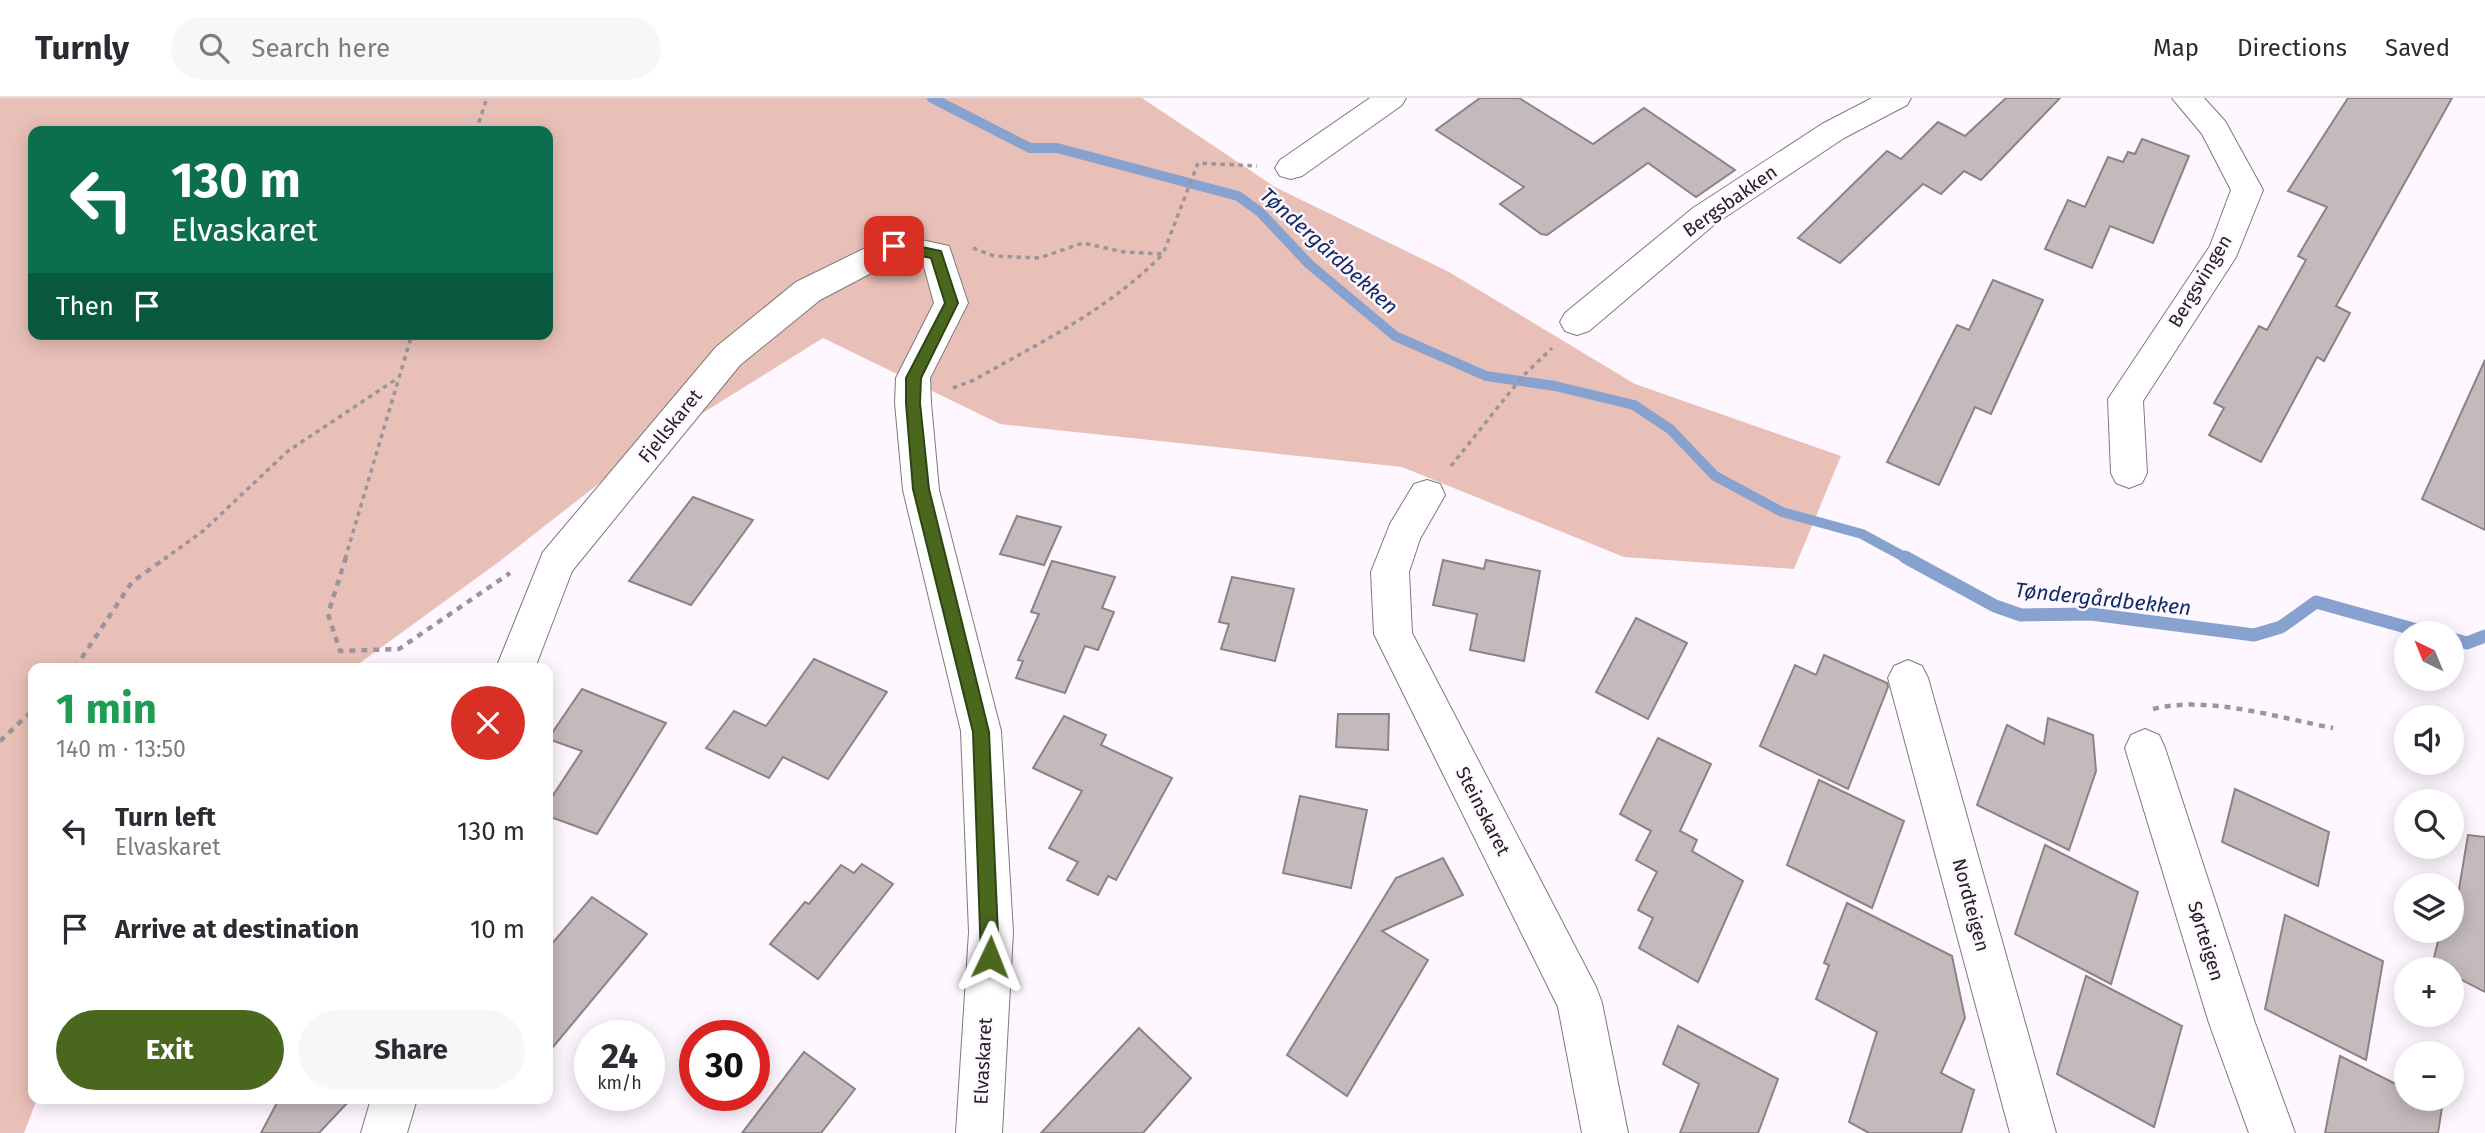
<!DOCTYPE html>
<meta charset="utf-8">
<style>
:root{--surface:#fff;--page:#f7f7f7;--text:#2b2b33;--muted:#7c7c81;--line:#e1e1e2;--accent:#49681e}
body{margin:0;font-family:"Fira Sans",sans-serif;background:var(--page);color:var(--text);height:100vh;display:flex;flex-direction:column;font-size:26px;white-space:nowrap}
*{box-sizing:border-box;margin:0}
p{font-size:23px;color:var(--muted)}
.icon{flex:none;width:38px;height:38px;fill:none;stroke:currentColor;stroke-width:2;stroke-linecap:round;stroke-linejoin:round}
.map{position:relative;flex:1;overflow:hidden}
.panel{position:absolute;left:28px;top:565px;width:525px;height:441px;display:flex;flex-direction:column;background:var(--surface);border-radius:14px;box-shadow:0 4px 18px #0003}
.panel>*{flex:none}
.top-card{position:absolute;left:28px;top:28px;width:525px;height:214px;border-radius:14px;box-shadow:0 4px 18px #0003;background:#0b6e4f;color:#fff;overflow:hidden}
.needle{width:46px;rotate:317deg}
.buttons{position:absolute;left:2394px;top:523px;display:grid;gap:14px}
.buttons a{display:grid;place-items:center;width:70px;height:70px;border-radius:50%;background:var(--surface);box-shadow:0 4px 18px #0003;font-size:35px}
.speed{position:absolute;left:574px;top:922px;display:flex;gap:14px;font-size:35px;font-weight:700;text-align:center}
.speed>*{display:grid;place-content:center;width:91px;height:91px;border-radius:50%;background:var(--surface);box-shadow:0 4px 18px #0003;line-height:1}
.speed small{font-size:18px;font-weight:400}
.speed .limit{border:10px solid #d22;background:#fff;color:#111}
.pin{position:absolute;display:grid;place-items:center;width:60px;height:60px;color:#fff;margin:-30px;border-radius:14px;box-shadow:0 4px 10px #0006}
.me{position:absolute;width:77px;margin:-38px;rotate:2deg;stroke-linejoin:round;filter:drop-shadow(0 0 5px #0008)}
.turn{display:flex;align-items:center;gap:24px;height:147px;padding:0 28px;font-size:32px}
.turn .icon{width:91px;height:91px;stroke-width:2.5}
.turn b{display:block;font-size:49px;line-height:60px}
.then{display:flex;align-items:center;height:66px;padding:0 28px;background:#0003;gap:14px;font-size:26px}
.round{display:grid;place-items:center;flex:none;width:74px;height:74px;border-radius:37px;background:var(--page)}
.head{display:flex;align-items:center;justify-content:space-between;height:119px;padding:0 28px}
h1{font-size:42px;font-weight:700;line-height:52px;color:#1e9e55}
.cta{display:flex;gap:14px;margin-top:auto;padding:14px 28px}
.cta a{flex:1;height:80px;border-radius:42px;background:var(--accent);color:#fff;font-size:28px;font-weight:700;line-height:80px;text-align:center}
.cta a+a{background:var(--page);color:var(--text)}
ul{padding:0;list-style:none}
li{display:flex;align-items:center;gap:21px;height:98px;padding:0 28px}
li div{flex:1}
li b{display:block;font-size:26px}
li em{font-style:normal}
header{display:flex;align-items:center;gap:42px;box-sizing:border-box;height:98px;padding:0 35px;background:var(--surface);border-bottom:2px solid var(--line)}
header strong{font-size:33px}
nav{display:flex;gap:38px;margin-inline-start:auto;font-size:24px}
.search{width:490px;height:63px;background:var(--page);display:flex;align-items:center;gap:18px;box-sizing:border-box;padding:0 24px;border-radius:38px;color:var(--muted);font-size:26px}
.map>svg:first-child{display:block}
.green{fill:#e9c0b7;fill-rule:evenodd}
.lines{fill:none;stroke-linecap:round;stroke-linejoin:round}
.stream-far1{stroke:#88a2d0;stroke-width:10}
.stream{stroke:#88a2d0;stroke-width:13}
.building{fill:#c4b9bb;stroke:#8d8386;stroke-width:2}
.minor-casing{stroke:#7f787e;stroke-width:2}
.path-far1{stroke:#9b959b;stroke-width:3.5;stroke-dasharray:4.5 4.5;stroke-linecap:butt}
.path{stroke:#9b959b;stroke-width:4.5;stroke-dasharray:6 6;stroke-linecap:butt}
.minor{fill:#fff;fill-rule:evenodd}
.route{fill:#49681e;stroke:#2f4414;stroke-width:2}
.labels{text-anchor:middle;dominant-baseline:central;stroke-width:5;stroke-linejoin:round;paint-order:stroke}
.street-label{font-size:19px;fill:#252225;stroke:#fff7ff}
.water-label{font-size:21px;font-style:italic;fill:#122d64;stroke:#fff7ff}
</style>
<header>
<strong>Turnly</strong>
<div class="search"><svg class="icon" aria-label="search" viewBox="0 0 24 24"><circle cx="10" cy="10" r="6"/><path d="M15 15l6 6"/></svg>Search here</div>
<nav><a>Map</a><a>Directions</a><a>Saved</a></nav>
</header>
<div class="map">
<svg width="2485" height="1035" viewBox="0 0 2485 1035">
<rect width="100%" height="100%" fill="#fff7ff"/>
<!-- green -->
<path class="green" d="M0 0H1142L1275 89 1449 174 1635 286 1841 358 1794 471 1624 459 1402 369 1000 326 823 240 634 358 500 463 353 570H33V1001H37L24 1035H0ZM33 33H548V236H33Z"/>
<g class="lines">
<!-- stream-far1 -->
<path class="stream-far1" d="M932 0 1030 50H1057L1238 98 1260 114 1309 166 1395 238 1486 278 1555 288 1634 307 1670 331 1715 378 1782 414 1862 436 1908 461"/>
<!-- stream -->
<g class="stream">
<path d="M1905 459 1995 508 2021 517 2091 516 2254 537 2281 529 2316 504 2431 536"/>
<path d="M2452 541 2467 545 2485 538"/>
</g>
</g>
<!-- building -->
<g class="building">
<path d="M1480 0H1519L1593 46 1644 10 1735 72 1696 99 1648 65 1547 137 1541 136 1500 106 1524 89 1436 32Z"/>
<path d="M2006 0H2060L1981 82 1964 73 1941 96 1923 86 1840 165 1798 140 1887 53 1901 61 1938 24 1965 38Z"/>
<path d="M2348 0H2452L2336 208 2350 215 2324 263 2317 259 2261 364 2209 337 2224 310 2214 305 2259 228 2267 232 2306 162 2298 158 2327 109 2288 93Z"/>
<path d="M2142 41 2189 58 2153 145 2110 128 2092 170 2045 151 2068 102 2085 109 2108 59 2123 64 2128 54 2135 56Z"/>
<path d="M1993 182 2043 202 1991 316 1975 309 1939 387 1887 364 1957 227 1969 232Z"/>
<path d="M2485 262V432L2422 401Z"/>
<path d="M693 399 753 422 691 507 629 483Z"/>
<path d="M1017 418 1061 429 1044 467 1000 456Z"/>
<path d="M1443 462 1484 471 1486 462 1540 473 1524 563 1470 552 1477 516 1433 507Z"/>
<path d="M1052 463 1115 479 1102 510 1114 514 1098 552 1085 548 1065 595 1016 580 1023 563 1018 562 1039 516 1031 514Z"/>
<path d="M1232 479 1294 491 1275 563 1221 551 1229 526 1219 524Z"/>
<path d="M1636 520 1687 545 1648 621 1596 594Z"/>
<path d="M1824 557 1887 585 1888 589 1848 691 1760 648 1795 567 1816 577Z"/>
<path d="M814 561 887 594 828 681 783 659 769 680 706 650 734 613 766 628Z"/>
<path d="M582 591 666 625 597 736 548 718V705L582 653 548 641Z"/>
<path d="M1338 616H1389L1388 652 1336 649Z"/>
<path d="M1064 618 1106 637 1101 647 1172 680 1116 782 1108 778 1098 797 1067 782 1078 764 1049 750 1082 693 1033 670Z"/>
<path d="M2048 620 2093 637 2096 673 2069 752 1977 707 2007 627 2044 646Z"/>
<path d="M1658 640 1711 666 1680 733 1697 742 1692 753 1743 783 1698 884 1639 850 1653 820 1638 812 1657 774 1636 762 1651 733 1620 716Z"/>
<path d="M1819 682 1904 723 1872 810 1787 767Z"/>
<path d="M2235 691 2329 734 2318 788 2222 744Z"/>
<path d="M1300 698 1367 712 1351 790 1283 775Z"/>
<path d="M2468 737 2485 739V894L2452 877V872L2432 868 2440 835 2448 838 2452 833Z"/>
<path d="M2045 747 2138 794 2111 886 2015 836Z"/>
<path d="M1443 760 1463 797 1382 833 1428 862 1347 998 1287 957 1396 780Z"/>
<path d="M862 766 893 786 818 881 770 846 805 804 809 806 841 767 854 775Z"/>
<path d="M592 799 647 836 548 955V850Z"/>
<path d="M1847 805 1952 858 1965 920 1941 975 1974 992 1961 1035H1869L1849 1024 1877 934 1816 901 1829 867 1824 865Z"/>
<path d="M2285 817 2383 863 2366 962 2265 911Z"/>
<path d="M2086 878 2182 928 2154 1029 2057 976Z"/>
<path d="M1678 928 1778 981 1758 1035H1680L1699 986 1663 966Z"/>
<path d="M1139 930 1191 980 1143 1035H1041Z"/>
<path d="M804 954 855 991 821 1035H742Z"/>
<path d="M2340 958 2406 991V1001H2426L2442 1009 2438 1035H2325Z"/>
<path d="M279 1001H351L319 1035H261Z"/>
</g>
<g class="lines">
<defs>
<g id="minor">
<path d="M1370 0H1406L1402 7 1302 78 1291 81 1280 78 1275 70 1280 62Z"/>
<path d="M1872 0H1911L1907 7 1844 40 1715 126 1589 233 1577 237 1565 233 1560 224 1565 215 1693 110 1822 26Z"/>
<path d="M2172 0H2204L2225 23 2263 92 2236 159 2143 303 2147 375 2142 385 2129 390 2116 385 2111 375 2108 301 2210 148 2231 92 2202 36Z"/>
<path d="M894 136 949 148 968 205 930 280 931 305 939 392 1001 633 1013 834 1002 1035H956L969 834 961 633 903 392 895 305 896 280 934 205 923 165 898 161 820 202 740 267 572 473 535 570H496L543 454 716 249 796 184Z"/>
<path d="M1427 382 1440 386 1445 397 1420 441 1409 474 1412 535 1596 889 1602 905 1628 1035H1582L1558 909 1374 536 1371 474 1390 426 1414 386Z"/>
<path d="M1908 562 1922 568 1928 580 2056 1035H2010L1888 580 1894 568Z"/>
<path d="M2145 631 2159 637 2165 650 2255 925 2295 1035H2249L2209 925 2125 650 2131 637Z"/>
<path d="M371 1001H417L407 1035H361Z"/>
</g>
</defs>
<!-- minor casing -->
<use href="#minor" class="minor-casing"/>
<!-- path-far1 -->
<g class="path-far1">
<path d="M476 33 487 0"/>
<path d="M973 150 994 158 1039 160 1083 145 1124 154 1163 156 1198 65 1257 68"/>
<path d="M953 290 974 282C1041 244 1108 212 1163 156"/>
<path d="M1451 368 1522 279 1552 250"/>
<path d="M164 461 202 434 288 353 398 280"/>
<path d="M345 461 412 236"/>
</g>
<!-- path -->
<g class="path">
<path d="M346 459 328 516 340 553 399 551 510 475"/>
<path d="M75 570 132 484 167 459"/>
<path d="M2153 611C2206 597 2280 620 2333 630"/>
<path d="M0 643 33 612"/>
</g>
<!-- minor -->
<use href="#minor" class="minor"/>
</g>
<!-- route -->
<path class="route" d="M894 143 941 153 958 205 921 280 920 305 929 391 989 634 999 859 996 865 990 868 983 865 981 859 973 634 913 391 906 305V280L945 205 931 160 889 151V144Z"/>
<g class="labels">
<!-- street labels -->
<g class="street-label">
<text transform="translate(1730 103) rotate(-35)">Bergsbakken</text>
<text transform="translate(2200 183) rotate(-59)">Bergsvingen</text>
<text transform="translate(670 328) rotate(-51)">Fjellskaret</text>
<text transform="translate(1483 713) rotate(63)">Steinskaret</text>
<text transform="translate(1971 807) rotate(75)">Nordteigen</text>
<text transform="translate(2206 843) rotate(73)">Sørteigen</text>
<text transform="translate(983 963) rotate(-87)">Elvaskaret</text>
</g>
<!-- water labels -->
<g class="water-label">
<text transform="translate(1329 153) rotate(42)">Tøndergårdbekken</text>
<text transform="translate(2103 501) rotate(6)">Tøndergårdbekken</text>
</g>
</g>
</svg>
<div class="buttons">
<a><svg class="needle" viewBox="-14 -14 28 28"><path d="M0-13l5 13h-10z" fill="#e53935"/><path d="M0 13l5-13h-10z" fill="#7c7c81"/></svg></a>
<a><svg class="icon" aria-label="sound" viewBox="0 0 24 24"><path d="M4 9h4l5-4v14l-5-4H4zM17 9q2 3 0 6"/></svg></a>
<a><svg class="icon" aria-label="search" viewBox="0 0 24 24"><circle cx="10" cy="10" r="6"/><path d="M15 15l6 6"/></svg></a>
<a><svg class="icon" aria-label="layers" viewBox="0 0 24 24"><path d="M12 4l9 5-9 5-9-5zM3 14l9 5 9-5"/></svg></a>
<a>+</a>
<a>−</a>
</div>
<div class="speed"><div>24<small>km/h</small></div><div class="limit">30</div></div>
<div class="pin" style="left:894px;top:148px;background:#d93025"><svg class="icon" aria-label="arrive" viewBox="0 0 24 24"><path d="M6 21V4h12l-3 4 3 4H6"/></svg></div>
<svg class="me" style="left:990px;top:859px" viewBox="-20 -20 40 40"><path d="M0-17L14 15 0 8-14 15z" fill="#49681e" stroke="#fff" stroke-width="4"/></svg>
<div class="top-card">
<div class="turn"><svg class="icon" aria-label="left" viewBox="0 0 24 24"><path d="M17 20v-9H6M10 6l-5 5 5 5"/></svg><div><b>130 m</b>Elvaskaret</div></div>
<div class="then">Then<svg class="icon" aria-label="arrive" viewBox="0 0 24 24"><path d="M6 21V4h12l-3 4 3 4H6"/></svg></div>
</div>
<section class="panel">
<div class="head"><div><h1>1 min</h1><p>140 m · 13:50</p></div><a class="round" style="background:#d93025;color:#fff"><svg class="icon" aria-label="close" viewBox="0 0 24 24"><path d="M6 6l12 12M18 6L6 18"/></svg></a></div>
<ul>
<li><svg class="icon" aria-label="left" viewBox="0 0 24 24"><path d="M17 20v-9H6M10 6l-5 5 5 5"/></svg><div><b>Turn left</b><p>Elvaskaret</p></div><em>130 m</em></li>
<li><svg class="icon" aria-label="arrive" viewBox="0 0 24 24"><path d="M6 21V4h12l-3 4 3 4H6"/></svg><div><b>Arrive at destination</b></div><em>10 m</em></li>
</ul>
<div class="cta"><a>Exit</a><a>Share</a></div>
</section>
</div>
